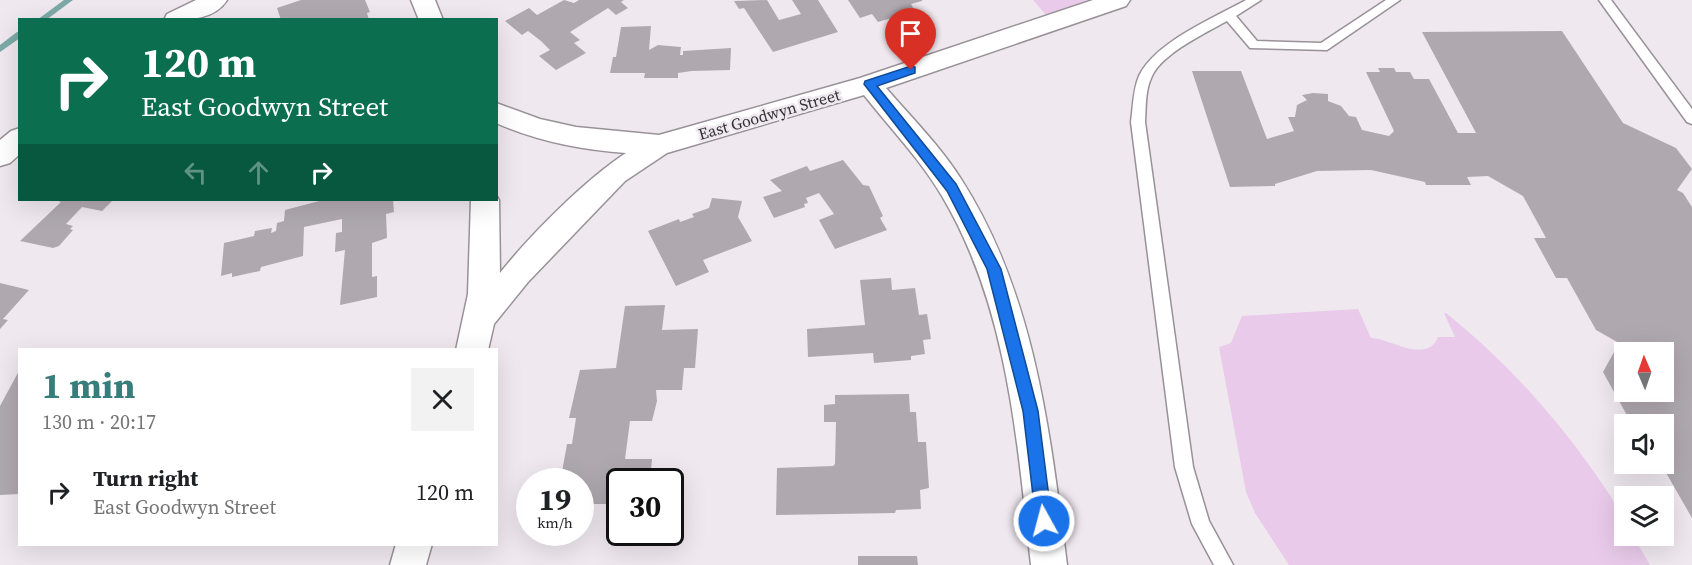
<!DOCTYPE html>
<meta charset="utf-8">
<style>
:root{--surface:#fff;--page:#f2f2f2;--text:#202124;--muted:#757577;--accent:#367e7b}
body{margin:0;font-family:"Source Serif 4",serif;background:var(--page);color:var(--text);height:100vh;display:flex;flex-direction:column;font-size:22px;white-space:nowrap}
*{box-sizing:border-box;margin:0}
p{font-size:20px;color:var(--muted)}
.icon{flex:none;width:33px;height:33px;fill:none;stroke:currentColor;stroke-width:2;stroke-linecap:round;stroke-linejoin:round}
.map{position:relative;flex:1;overflow:hidden}
.side{position:absolute;left:18px;top:348px;width:480px;height:198px;display:flex;flex-direction:column;background:var(--surface);border-radius:0px;box-shadow:0 6px 24px #0002}
.side>*{flex:none}
.top-card{position:absolute;left:18px;top:18px;width:480px;height:183px;border-radius:0px;box-shadow:0 6px 24px #0002;background:#0b6e4f;color:#fff;overflow:hidden}
.needle{width:39px;rotate:358deg}
.tools{position:absolute;left:1614px;top:342px;display:grid;gap:12px}
.tools a{display:grid;place-items:center;width:60px;height:60px;border-radius:0px;background:var(--surface);box-shadow:0 6px 24px #0002;font-size:30px}
.speed{position:absolute;left:516px;top:468px;display:flex;gap:12px;font-size:30px;font-weight:700;text-align:center}
.speed>*{display:grid;place-content:center;width:78px;height:78px;border-radius:50%;background:var(--surface);box-shadow:0 6px 24px #0002;line-height:1}
.speed small{font-size:15px;font-weight:400}
.speed .limit{border:3px solid #111;border-radius:9px;background:#fff;color:#111}
.pin{position:absolute;display:grid;place-items:center;width:51px;height:51px;color:#fff;margin:-62px -26px;border-radius:50% 50% 50% 0;rotate:-45deg;box-shadow:0 0 6px #0007}
.pin .icon{rotate:45deg}
.me{position:absolute;width:66px;margin:-33px;rotate:353deg;stroke-linejoin:round;filter:drop-shadow(0 0 4px #0008)}
.turn{display:flex;align-items:center;gap:21px;height:126px;padding:0 24px;font-size:27px}
.turn .icon{width:78px;height:78px;stroke-width:2.5}
.turn b{display:block;font-size:42px;line-height:51px}
.lanes{display:flex;align-items:center;height:57px;padding:0 24px;background:#0003;justify-content:center;gap:30px;direction:ltr}
.lanes .off{opacity:.35}
.round{display:grid;place-items:center;flex:none;width:63px;height:63px;border-radius:0px;background:var(--page)}
.head{display:flex;align-items:center;justify-content:space-between;height:102px;padding:0 24px}
h1{font-size:36px;font-weight:700;line-height:45px;color:var(--accent)}
ul{padding:0;list-style:none}
li{display:flex;align-items:center;gap:18px;height:84px;padding:0 24px}
li div{flex:1}
li b{display:block;font-size:22px}
li em{font-style:normal}
.map>svg:first-child{display:block}
.green{fill:#e9caea}
.lines{fill:none;stroke-linecap:round;stroke-linejoin:round}
.stream{fill:#7ca9a7;fill-rule:evenodd}
.building{fill:#afa9af;fill-rule:evenodd}
.lane-casing{stroke:#989298;stroke-width:3}
.street-casing{stroke:#989298;stroke-width:3}
.lane{fill:#fff;fill-rule:evenodd}
.street{fill:#fff;fill-rule:evenodd}
.route{fill:#1a73e8;stroke:#114b97;stroke-width:1.5}
.labels{text-anchor:middle;dominant-baseline:central;stroke-width:5;stroke-linejoin:round;paint-order:stroke}
.street-label{font-size:16px;fill:#333133;stroke:#efe8ef}
</style>
<div class="map">
<svg width="1692" height="565" viewBox="0 0 1692 565">
<rect width="100%" height="100%" fill="#efe8ef"/>
<!-- green -->
<g class="green">
<path d="M1033 0H1087L1047 16Z"/>
<path d="M1358 309 1371 338C1389 338 1427 365 1438 337H1455L1444 313H1446C1504 360 1553 413 1596 475 1609 494 1624 512 1624 536H1633L1650 565H1289L1255 513 1246 492 1219 347 1231 343 1242 316Z"/>
</g>
<g class="lines">
<!-- stream -->
<g class="stream">
<path d="M64 0H73L46 20H37Z"/>
<path d="M17 32H20V38L0 52V45Z"/>
</g>
</g>
<!-- building -->
<g class="building">
<path d="M301 0H365L370 12 367 13 369 20H281L277 8Z"/>
<path d="M564 0 574 3 579 0H624L621 2 628 8 616 15 608 8 570 32 580 40 574 43 586 53 556 70 539 56 550 50 541 41 528 31 522 35 505 21 529 8 537 15Z"/>
<path d="M767 0 779 20 801 14 792 0H818L838 32 773 52 744 8 739 9 734 1Z"/>
<path d="M848 0H922V1L911 4 915 11 878 22 872 14 860 18Z"/>
<path d="M651 26 649 50 658 45 681 47 680 55H683V51L731 48 730 70 692 71 678 73V78H644L645 73H610L613 57H616L621 27Z"/>
<path d="M1562 31 1623 123 1676 148 1692 169 1677 190 1683 193 1692 207V518L1661 464 1664 424H1625L1629 419 1603 372 1619 343 1596 330 1567 278H1556L1534 238H1546L1523 196 1488 176 1467 177 1471 185H1426L1425 182 1371 170 1317 171 1275 184V186L1230 187 1192 71H1241L1267 139 1294 131 1288 117H1295L1297 105 1307 100 1302 95 1313 93 1328 94V101L1341 106 1349 116 1356 117 1362 130 1389 136 1394 131 1366 72H1380L1378 68H1394L1396 72H1410L1414 79H1429L1458 133H1476L1422 32ZM1624 352H1664V392H1624Z"/>
<path d="M843 160 863 185 869 186 883 216 880 218 887 230 835 249 819 220 834 214 819 193 806 198 808 203 804 204 805 207 774 218 763 197 782 191 770 180 807 166 810 171Z"/>
<path d="M712 198 742 201 738 217 752 241 703 260 709 272 676 286 648 231 679 219 680 222 694 217 692 214 709 208Z"/>
<path d="M55 200H113L102 211 82 207 66 224 73 226 70 229 73 230 59 246 53 248 20 241 61 202Z"/>
<path d="M323 200H393L394 212 386 214 387 238 372 243V277L377 276V297L340 305 345 250 335 252 336 233 342 232V219L304 227 303 256 261 267 260 271 232 277V273L221 276 224 243 254 236 255 231 272 228 271 233 276 231 277 223 284 221 285 210Z"/>
<path d="M891 278 892 290 915 288 919 315 927 314 931 339 923 340 925 354 911 356V360L874 363 873 353 808 357 807 329 865 325 860 280Z"/>
<path d="M0 283 29 290 3 319 8 320 0 329Z"/>
<path d="M665 305 662 330 698 329 695 368H684L682 390H656L657 401 652 421H630L625 459H652L650 482H620V513H614L615 504H580V482H570L571 472H562L567 444H572L576 418H569L580 370 616 368 625 306Z"/>
<path d="M20 369V494L0 495V406Z"/>
<path d="M909 394 910 412H916L918 442H926L929 488 920 490 921 509 896 510 895 513 776 515 777 468 833 466 835 464 836 422H824V405L835 404V395Z"/>
<path d="M858 556H917L918 565H858Z"/>
</g>
<g class="lines">
<defs>
<g id="lane">
<path d="M1246 0H1261L1236 16 1257 41 1321 43 1386 0H1400L1327 50 1250 48 1227 21C1205 33 1162 54 1152 76 1145 90 1146 107 1145 122L1193 467 1209 521 1233 565H1214L1192 524 1175 467 1131 122C1133 107 1133 90 1139 76 1155 42 1214 18 1246 0Z"/>
<path d="M1599 0H1611L1692 109V124L1687 122Z"/>
</g>
<g id="street">
<path d="M196 0H227C214 21 185 20 164 20L167 14Z"/>
<path d="M411 0H435L443 20H419Z"/>
<path d="M1093 0H1130L1126 6 886 88C912 118 940 146 961 179 1035 294 1050 432 1067 565H1031C1017 440 1008 307 942 196 920 159 890 128 864 95L667 153 625 181 528 282 494 324 488 350H456L468 294 471 200H496V195L499 200 500 273C531 234 585 180 626 153 582 150 537 141 496 123V103L540 119 576 127 659 135 860 78Z"/>
<path d="M20 128V154L10 163 0 166V140L11 131Z"/>
<path d="M396 544H432L426 565H390Z"/>
</g>
</defs>
<!-- lane casing -->
<use href="#lane" class="lane-casing"/>
<!-- street casing -->
<use href="#street" class="street-casing"/>
<!-- lane -->
<use href="#lane" class="lane"/>
<!-- street -->
<use href="#street" class="street"/>
</g>
<!-- route -->
<path class="route" d="M911 66 915 67V73L877 86 956 184 1001 269 1038 411 1052 521 1050 527 1044 529 1038 527 1036 521 1023 411 987 269 947 191 864 84 865 81Z"/>
<g class="labels">
<!-- street labels -->
<g class="street-label">
<text transform="translate(769 114) rotate(-16)">East Goodwyn Street</text>
</g>
</g>
</svg>
<div class="tools">
<a><svg class="needle" viewBox="-14 -14 28 28"><path d="M0-13l5 13h-10z" fill="#e53935"/><path d="M0 13l5-13h-10z" fill="#757577"/></svg></a>
<a><svg class="icon" aria-label="sound" viewBox="0 0 24 24"><path d="M4 9h4l5-4v14l-5-4H4zM17 9q2 3 0 6"/></svg></a>
<a><svg class="icon" aria-label="layers" viewBox="0 0 24 24"><path d="M12 4l9 5-9 5-9-5zM3 14l9 5 9-5"/></svg></a>
</div>
<div class="speed"><div>19<small>km/h</small></div><div class="limit">30</div></div>
<div class="pin" style="left:911px;top:70px;background:#d93025"><svg class="icon" aria-label="arrive" viewBox="0 0 24 24"><path d="M6 21V4h12l-3 4 3 4H6"/></svg></div>
<svg class="me" style="left:1044px;top:521px" viewBox="-20 -20 40 40"><circle r="17" fill="#1a73e8" stroke="#fff" stroke-width="3"/><path d="M0-11L8 9 0 5-8 9z" fill="#fff"/></svg>
<div class="top-card">
<div class="turn"><svg class="icon" aria-label="right" viewBox="0 0 24 24"><path d="M7 20v-9h11M14 6l5 5-5 5"/></svg><div><b>120 m</b>East Goodwyn Street</div></div>
<div class="lanes"><svg class="icon off" aria-label="left" viewBox="0 0 24 24"><path d="M17 20v-9H6M10 6l-5 5 5 5"/></svg><svg class="icon off" aria-label="ahead" viewBox="0 0 24 24"><path d="M12 20V5M6 11l6-6 6 6"/></svg><svg class="icon" aria-label="right" viewBox="0 0 24 24"><path d="M7 20v-9h11M14 6l5 5-5 5"/></svg></div>
</div>
<section class="side">
<div class="head"><div><h1>1 min</h1><p>130 m · 20:17</p></div><a class="round"><svg class="icon" aria-label="close" viewBox="0 0 24 24"><path d="M6 6l12 12M18 6L6 18"/></svg></a></div>
<ul>
<li><svg class="icon" aria-label="right" viewBox="0 0 24 24"><path d="M7 20v-9h11M14 6l5 5-5 5"/></svg><div><b>Turn right</b><p>East Goodwyn Street</p></div><em>120 m</em></li>
</ul>
</section>
</div>
